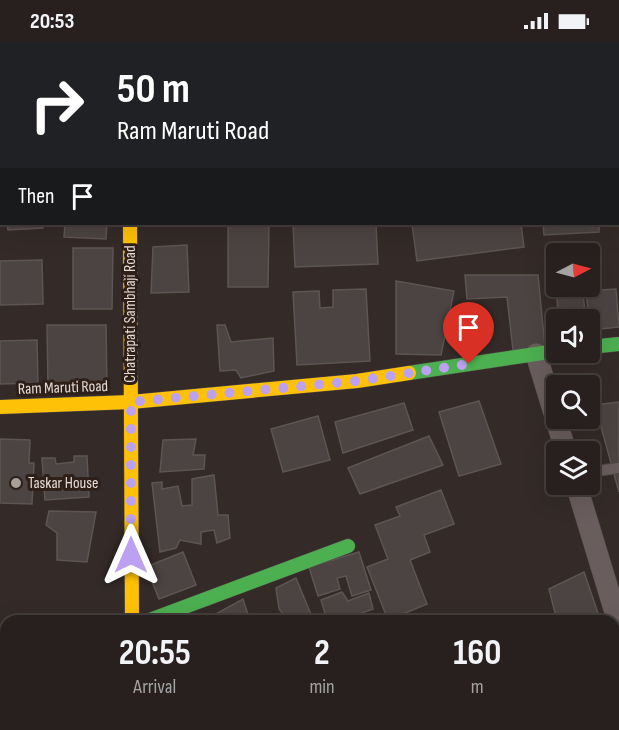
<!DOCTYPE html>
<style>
:root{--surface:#27201e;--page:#2f2827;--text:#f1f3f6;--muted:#a4a3a4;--line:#433e3c}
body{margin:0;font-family:"Sofia Sans Condensed",sans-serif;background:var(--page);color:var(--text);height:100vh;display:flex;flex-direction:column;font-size:22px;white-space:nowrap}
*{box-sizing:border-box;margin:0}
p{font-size:20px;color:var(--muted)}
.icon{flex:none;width:33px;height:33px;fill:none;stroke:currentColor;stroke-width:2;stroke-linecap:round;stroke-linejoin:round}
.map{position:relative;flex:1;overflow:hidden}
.side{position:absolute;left:0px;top:573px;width:620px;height:116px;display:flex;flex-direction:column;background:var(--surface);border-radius:18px 18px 0 0;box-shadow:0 6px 24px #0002,0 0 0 2px var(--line)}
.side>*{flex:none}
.hud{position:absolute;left:0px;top:0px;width:620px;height:183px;box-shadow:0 6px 24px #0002,0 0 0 2px var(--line);background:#202124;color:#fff;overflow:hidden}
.needle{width:39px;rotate:84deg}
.tools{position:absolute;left:546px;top:201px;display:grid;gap:12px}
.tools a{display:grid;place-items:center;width:54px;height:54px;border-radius:6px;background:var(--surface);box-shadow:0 6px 24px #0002,0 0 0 2px var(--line);font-size:30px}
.pin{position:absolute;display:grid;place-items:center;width:51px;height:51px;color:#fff;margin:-62px -26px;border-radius:50% 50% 50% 0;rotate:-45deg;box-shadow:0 0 6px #0007}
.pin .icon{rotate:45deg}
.me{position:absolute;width:66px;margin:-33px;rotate:0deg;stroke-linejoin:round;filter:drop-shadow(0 0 4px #0008)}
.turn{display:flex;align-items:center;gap:21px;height:126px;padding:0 18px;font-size:27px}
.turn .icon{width:78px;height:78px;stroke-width:2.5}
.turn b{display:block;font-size:42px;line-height:51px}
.then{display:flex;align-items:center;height:57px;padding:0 18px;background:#0003;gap:12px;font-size:22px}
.eta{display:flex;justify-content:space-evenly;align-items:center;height:102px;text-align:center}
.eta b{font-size:36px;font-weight:700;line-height:42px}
.status{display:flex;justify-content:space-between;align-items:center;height:42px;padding:0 30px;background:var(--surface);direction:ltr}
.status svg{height:16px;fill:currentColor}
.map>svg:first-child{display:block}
.building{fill:#4b4442;stroke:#5d5552;stroke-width:1.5}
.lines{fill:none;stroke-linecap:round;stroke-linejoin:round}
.lane-casing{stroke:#504845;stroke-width:12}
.street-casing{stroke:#504845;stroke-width:22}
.fast-casing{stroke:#504845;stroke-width:15}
.slow-casing{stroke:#504845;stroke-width:15}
.lane{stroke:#6a5d5e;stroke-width:10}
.street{stroke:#6a5d5e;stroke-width:21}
.fast{stroke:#4caf50;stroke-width:14}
.slow{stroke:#ffc107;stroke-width:14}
.route{stroke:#bca0f2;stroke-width:10;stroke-dasharray:0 18}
.poi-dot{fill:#a89e9a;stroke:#2e1f19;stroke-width:2}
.labels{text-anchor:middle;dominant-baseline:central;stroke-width:6;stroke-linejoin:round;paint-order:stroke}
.street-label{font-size:16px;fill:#e6dcd7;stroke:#2e1f19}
.poi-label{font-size:16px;fill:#e6dcd7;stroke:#2e1f19;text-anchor:start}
</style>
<div class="status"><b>20:53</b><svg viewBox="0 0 49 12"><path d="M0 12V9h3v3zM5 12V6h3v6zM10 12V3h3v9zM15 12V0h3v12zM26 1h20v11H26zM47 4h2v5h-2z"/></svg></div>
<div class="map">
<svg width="619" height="688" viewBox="0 0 619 688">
<rect width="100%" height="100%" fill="#342b28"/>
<!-- building -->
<g class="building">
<path d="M7 182H43V186L8 188Z"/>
<path d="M65 182H107L106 197 64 195Z"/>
<path d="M228 182H269L268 245H228Z"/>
<path d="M293 182H376L378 222 295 225Z"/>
<path d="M412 182H521L524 205 417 219Z"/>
<path d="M543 182H599V190L544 193Z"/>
<path d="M187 203 189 250 151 251 153 205Z"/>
<path d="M73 206H113L112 267H73Z"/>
<path d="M42 218 43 262 0 263V219Z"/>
<path d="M465 233H538L545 305 513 308 507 255 467 257Z"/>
<path d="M555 238H556V244H582L586 278H559Z"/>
<path d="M396 239 454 249 441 313 396 312Z"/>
<path d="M366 247 370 319 297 323 293 250 319 249 320 266 333 265V248Z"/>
<path d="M616 247 619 285 590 288 586 249Z"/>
<path d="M47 283H106L107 348 48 349Z"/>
<path d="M217 283H225L231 300 273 296 274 329 241 336 236 328 220 329Z"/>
<path d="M37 298 38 341 0 342V299Z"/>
<path d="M479 359 501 422 459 434 439 370Z"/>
<path d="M619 360V450L595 363Z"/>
<path d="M404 361 413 388 343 411 335 380Z"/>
<path d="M318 374 330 418 283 430 271 387Z"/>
<path d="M429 394 443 423 360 452 348 426Z"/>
<path d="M0 397 30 398 29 421H34L32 462 0 461Z"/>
<path d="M196 397 193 413H205L204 427 160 430 163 398Z"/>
<path d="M74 414H87L89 455 45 458 42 416H55L56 422 74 420Z"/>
<path d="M214 433 218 473H228L230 496 217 501 214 488 201 490V502L180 498 176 506 160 510 152 441 162 440V447L178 444 182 464 192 463V437Z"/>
<path d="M441 448 454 482 424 493 430 510 410 518 427 562 388 578 367 525 388 517 375 483 400 474 396 465Z"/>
<path d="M49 469 96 470 87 520 57 518V491L46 483Z"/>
<path d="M183 510 196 543 159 557 146 525Z"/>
<path d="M359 510 371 548 352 554 346 534 337 536 340 547 318 554 309 525Z"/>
<path d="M584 530 600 577 594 579H573L572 575 557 579 549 547Z"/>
<path d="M296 536 312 575 304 579H289L279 567 276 546Z"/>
<path d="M342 550 348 559 369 551 373 567 340 579H327L321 558Z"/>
<path d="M243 557 250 579H212L210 575Z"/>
<path d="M125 682H137L139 688H110Z"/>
<path d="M264 682H292L294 688H266Z"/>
<path d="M484 682H524L514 688H486Z"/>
<path d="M541 682H587L590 688H543Z"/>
</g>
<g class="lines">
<defs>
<g id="lane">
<path d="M386 2V0"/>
<path d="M590 430 619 426"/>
</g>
<g id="street">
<path d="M128 2V0"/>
<path d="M209 2 213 0"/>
<path d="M0 108 2 107"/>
<path d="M618 108H619"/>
<path d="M536 312 566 410"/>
<path d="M576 442 619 583"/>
<path d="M151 682 152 688"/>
<path d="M368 688 381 682"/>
</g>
<g id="fast">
<path d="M590 305 619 302"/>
<path d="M409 331 556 309"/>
<path d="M147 579 348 504"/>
</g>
<g id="slow">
<path d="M130 182 132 579"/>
<path d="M0 365 131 360 357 339 409 331"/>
</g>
</defs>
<!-- lane casing -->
<use href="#lane" class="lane-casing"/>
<!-- street casing -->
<use href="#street" class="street-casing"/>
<!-- fast casing -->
<use href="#fast" class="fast-casing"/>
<!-- slow casing -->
<use href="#slow" class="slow-casing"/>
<!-- lane -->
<use href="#lane" class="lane"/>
<!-- street -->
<use href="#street" class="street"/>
<!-- fast -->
<use href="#fast" class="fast"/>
<!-- slow -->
<use href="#slow" class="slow"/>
</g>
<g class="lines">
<!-- route -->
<path class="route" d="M131 513V360L357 339 469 322"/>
</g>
<!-- markers -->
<circle class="poi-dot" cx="16" cy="441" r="6"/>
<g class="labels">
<!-- street labels -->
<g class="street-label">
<text transform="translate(130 272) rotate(-90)">Chatrapati Sambhaji Road</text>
<text transform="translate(63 346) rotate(-2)">Ram Maruti Road</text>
</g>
<!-- poi labels -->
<g class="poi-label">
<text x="28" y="441">Taskar House</text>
</g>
</g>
</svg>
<div class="tools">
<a><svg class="needle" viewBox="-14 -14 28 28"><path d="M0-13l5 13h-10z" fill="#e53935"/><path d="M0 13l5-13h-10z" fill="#a4a3a4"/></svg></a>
<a><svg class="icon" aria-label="sound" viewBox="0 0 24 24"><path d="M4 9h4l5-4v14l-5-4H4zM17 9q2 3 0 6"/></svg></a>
<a><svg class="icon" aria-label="search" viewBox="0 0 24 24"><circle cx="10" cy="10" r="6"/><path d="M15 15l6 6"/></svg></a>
<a><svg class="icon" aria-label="layers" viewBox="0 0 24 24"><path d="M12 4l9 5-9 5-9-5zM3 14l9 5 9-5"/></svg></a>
</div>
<div class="pin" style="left:469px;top:322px;background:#d93025"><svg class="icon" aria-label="arrive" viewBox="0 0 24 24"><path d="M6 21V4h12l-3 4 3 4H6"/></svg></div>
<svg class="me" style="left:131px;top:513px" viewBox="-20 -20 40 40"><path d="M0-17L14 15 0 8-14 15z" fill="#bca0f2" stroke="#fff" stroke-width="4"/></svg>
<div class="hud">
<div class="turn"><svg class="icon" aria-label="right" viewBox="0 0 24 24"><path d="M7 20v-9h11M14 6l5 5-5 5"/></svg><div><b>50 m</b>Ram Maruti Road</div></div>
<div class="then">Then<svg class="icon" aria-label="arrive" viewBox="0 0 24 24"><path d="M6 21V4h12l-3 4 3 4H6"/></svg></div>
</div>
<section class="side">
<div class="eta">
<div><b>20:55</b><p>Arrival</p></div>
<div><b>2</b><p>min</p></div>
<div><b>160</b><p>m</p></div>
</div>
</section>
</div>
